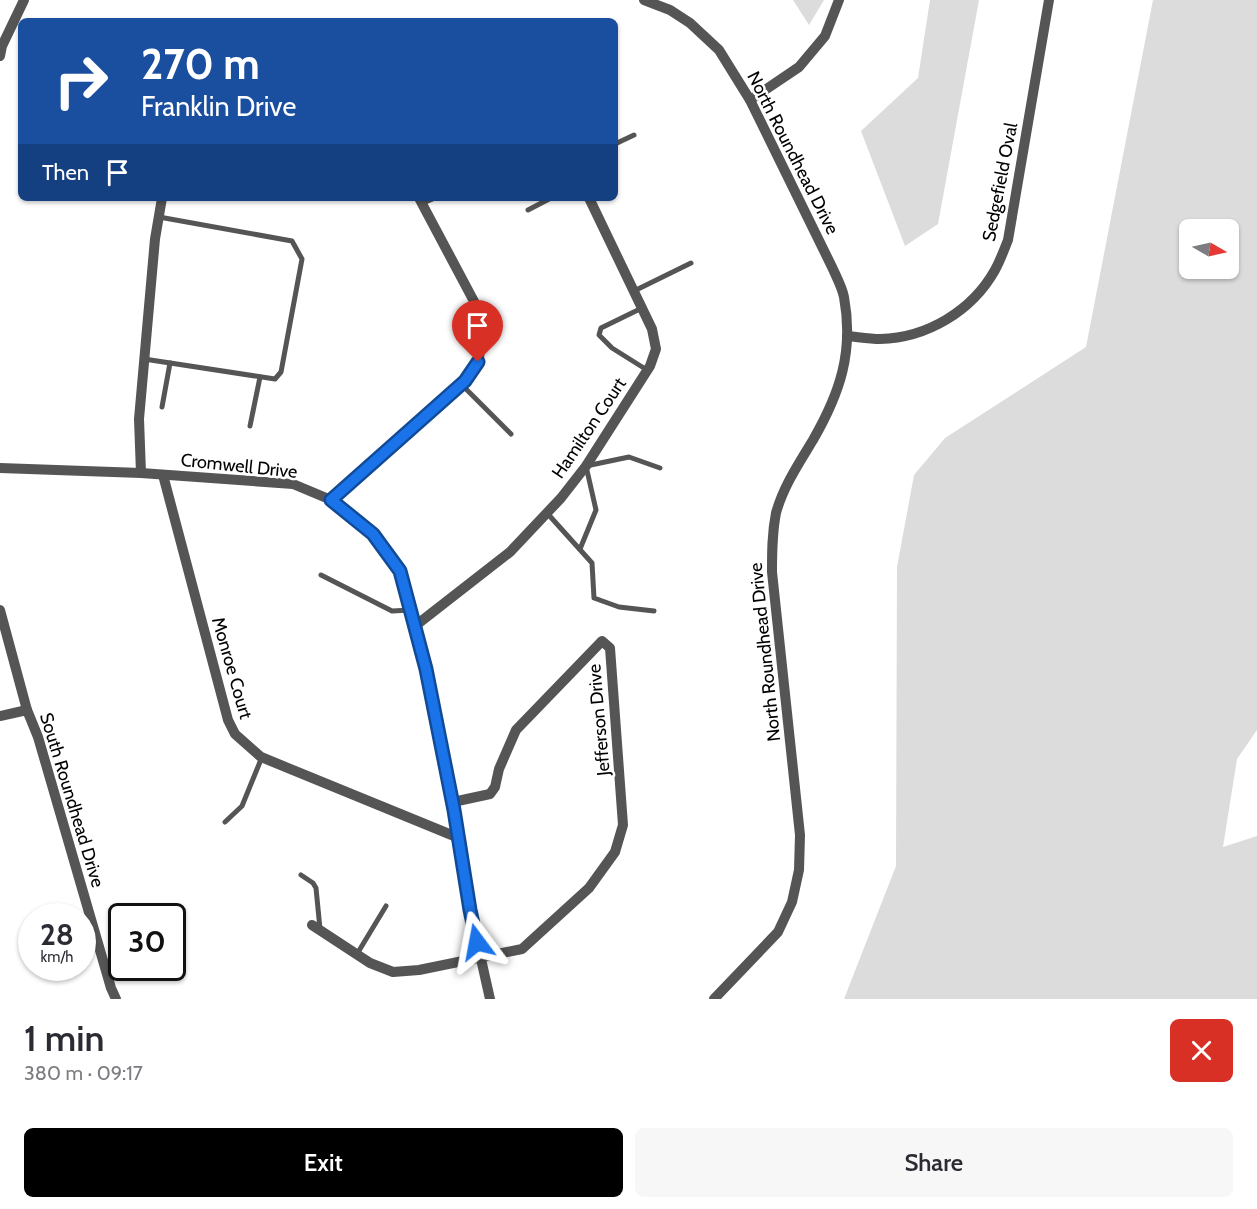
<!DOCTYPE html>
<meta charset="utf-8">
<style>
:root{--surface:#fff;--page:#f7f7f7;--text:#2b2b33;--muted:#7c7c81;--accent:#000}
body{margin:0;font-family:Cabin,sans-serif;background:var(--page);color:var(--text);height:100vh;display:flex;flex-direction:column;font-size:22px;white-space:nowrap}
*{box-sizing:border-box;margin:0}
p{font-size:20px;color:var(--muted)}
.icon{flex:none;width:33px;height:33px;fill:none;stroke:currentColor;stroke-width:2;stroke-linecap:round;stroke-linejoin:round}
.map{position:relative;height:999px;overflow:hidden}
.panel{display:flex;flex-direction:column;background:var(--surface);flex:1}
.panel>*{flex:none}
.banner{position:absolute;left:18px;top:18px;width:600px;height:183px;border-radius:9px;box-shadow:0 2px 4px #0004;background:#1a4fa0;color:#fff;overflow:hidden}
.needle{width:39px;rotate:99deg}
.tools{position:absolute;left:1179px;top:219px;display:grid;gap:12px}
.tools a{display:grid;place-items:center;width:60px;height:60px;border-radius:9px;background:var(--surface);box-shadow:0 2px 4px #0004;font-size:30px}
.speed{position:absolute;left:18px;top:903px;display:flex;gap:12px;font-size:30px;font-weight:700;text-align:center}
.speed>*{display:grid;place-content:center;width:78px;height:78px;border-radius:50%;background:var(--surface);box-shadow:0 2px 4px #0004;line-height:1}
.speed small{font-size:15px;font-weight:400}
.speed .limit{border:3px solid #111;border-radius:9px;background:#fff;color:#111}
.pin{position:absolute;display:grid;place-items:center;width:51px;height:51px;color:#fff;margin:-62px -26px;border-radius:50% 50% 50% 0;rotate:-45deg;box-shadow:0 0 6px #0007}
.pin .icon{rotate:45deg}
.me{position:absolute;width:66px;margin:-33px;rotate:347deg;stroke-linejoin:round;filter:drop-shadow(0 0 4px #0008)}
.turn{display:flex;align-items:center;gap:21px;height:126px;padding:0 24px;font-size:27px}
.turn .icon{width:78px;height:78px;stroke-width:2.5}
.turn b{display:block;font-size:42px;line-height:51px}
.then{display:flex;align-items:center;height:57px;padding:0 24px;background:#0003;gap:12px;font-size:22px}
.round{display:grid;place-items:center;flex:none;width:63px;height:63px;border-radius:9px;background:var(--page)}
.overview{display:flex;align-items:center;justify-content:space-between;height:102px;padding:0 24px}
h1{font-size:36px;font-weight:600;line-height:45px}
.button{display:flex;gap:12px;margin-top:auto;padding:12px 24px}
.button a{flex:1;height:69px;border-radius:9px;background:var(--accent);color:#fff;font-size:24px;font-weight:600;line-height:69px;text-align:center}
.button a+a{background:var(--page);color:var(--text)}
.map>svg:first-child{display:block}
.green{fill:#dcdcdc;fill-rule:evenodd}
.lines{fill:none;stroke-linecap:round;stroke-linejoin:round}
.service{stroke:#555;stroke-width:5}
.minor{stroke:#555;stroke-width:10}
.route-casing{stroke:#114b97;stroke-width:15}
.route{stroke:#1a73e8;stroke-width:10}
.labels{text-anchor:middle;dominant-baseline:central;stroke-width:5;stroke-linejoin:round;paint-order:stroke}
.street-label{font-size:18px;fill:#000;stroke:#fff}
</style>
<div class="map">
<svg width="1257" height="999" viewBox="0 0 1257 999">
<rect width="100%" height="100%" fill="#fff"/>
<!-- green -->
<g class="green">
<path d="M793 0H824L809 25Z"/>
<path d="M930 0H979L938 224 905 246 861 131 918 78Z"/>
<path d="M1153 0H1257V730L1237 759 1223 847 1257 836V999H844L896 866 897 567 914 475 945 438 1086 347ZM1190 230H1228V268H1190Z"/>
</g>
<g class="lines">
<!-- service -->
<g class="service">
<path d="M615 144 634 135"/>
<path d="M423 203 435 198"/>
<path d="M528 210 551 198"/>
<path d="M634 291 691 263"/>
<path d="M642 308 601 328 599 335 612 348 647 370"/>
<path d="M144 359 275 379 281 372 302 259 292 241 159 217"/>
<path d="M461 384 511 434"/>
<path d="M162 407 170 363"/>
<path d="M250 426 260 377"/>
<path d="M547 513 592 563 594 598 619 607 654 611"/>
<path d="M580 549 596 510 586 466 629 457 660 468"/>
<path d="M321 575 392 611 411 610"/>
<path d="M225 822 242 806 262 757"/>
<path d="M301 875 313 883 316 888 320 929"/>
<path d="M357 954 386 906"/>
</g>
<!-- minor -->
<g class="minor">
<path d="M644 0 670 10 690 23 719 50 750 100 832 267C836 276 842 287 844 297 854 352 840 393 813 440 799 463 783 487 776 513 772 533 772 552 772 572L800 835 799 870 792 902 778 932 714 999"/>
<path d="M0 56 2 46 24 0"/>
<path d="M750 100 799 67 825 36 839 0"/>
<path d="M847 336C858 337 869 339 880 339 927 338 972 311 995 270 1000 261 1004 250 1008 240L1049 0"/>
<path d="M0 468 141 473 293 484 336 502 373 534 400 571 426 669 455 810 470 910 490 999"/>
<path d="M141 473 139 419 155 239 162 198"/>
<path d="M163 475 228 720 235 734 261 757 459 838"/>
<path d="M331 500 465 381 478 362 482 341 477 307 419 198"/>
<path d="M0 610 27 710 38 737 111 988 116 999"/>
<path d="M415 626 510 552 561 498 586 466 650 366 656 349 652 329 589 198"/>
<path d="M0 716 27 710"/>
<path d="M312 925 370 963 393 972 419 970 522 949 589 888 615 852 623 825 610 648 602 641 516 730 499 769 495 787 490 794 453 802"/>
</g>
</g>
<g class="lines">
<defs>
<path id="route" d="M477 942 470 910 454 810 426 669 400 571 373 534 331 500 465 381 478 362"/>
</defs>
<!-- route casing -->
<use href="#route" class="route-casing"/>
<!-- route -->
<use href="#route" class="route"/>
</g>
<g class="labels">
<!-- street labels -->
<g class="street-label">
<text transform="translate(793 153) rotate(63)">North Roundhead Drive</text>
<text transform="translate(1000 182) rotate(-79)">Sedgefield Oval</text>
<text transform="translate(589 428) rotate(-56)">Hamilton Court</text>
<text transform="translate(239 466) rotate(6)">Cromwell Drive</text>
<text transform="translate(765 652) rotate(-96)">North Roundhead Drive</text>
<text transform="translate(232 668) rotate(74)">Monroe Court</text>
<text transform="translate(599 720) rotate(-95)">Jefferson Drive</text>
<text transform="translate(72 800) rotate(73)">South Roundhead Drive</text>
</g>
</g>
</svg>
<div class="tools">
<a><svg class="needle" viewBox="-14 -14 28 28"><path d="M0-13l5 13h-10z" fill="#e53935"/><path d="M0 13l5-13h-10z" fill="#7c7c81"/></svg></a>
</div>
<div class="speed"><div>28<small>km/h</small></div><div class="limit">30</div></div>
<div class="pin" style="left:478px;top:362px;background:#d93025"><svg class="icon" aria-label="arrive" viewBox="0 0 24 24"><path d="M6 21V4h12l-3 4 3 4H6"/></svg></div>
<svg class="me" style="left:477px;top:942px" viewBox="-20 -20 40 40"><path d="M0-17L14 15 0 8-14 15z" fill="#1a73e8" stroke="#fff" stroke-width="4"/></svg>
<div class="banner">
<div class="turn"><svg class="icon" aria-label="right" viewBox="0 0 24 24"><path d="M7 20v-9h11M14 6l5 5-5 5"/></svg><div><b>270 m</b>Franklin Drive</div></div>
<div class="then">Then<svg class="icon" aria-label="arrive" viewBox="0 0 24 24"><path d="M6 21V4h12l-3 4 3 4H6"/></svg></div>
</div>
</div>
<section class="panel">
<div class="overview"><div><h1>1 min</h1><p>380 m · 09:17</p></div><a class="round" style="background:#d93025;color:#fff"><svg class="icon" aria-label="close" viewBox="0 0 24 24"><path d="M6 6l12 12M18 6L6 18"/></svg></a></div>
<div class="button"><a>Exit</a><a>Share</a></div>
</section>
